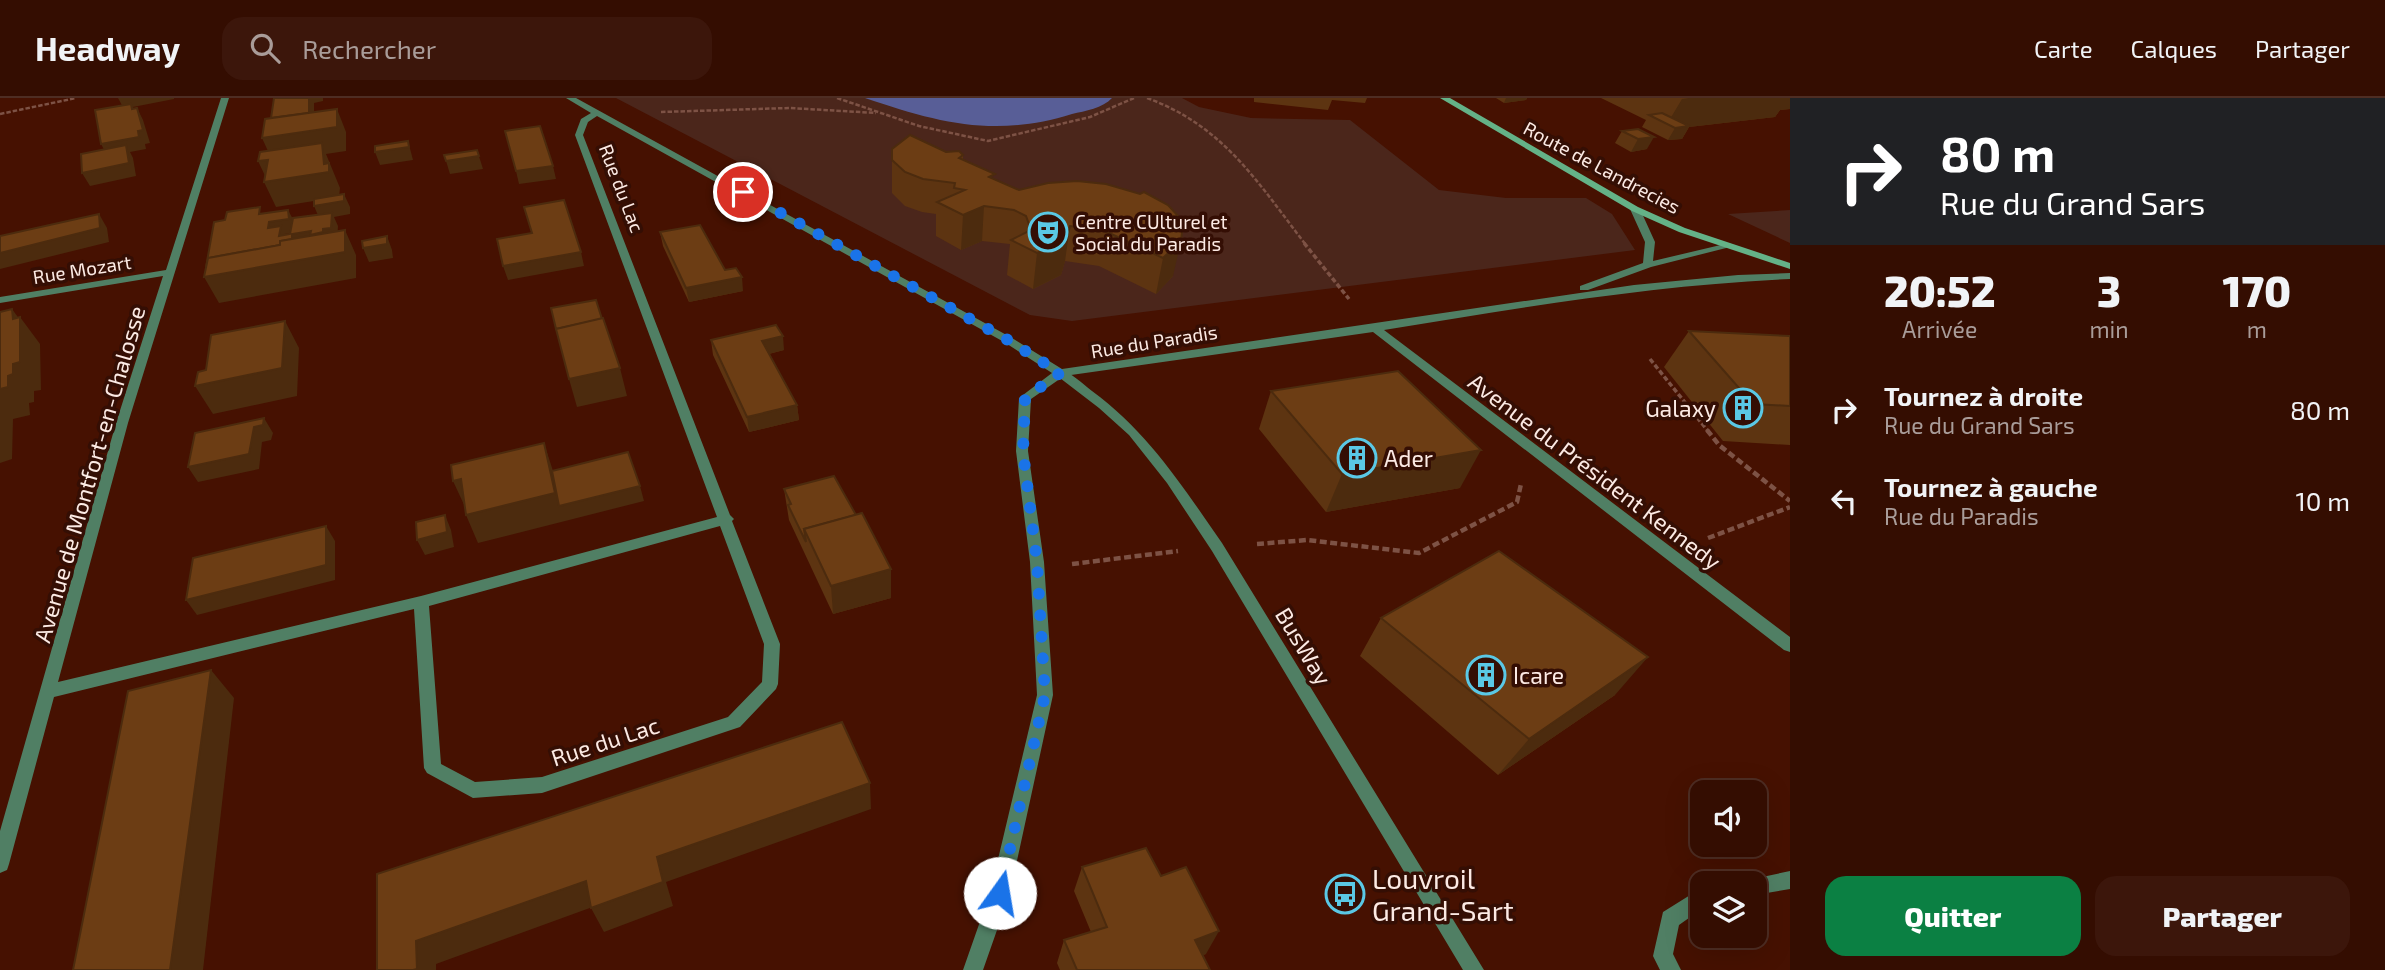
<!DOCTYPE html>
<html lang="fr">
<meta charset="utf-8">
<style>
:root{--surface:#340d01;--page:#3c160b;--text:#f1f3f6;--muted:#a99c99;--line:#4e2d23;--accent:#0b8043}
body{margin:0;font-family:"Exo 2",sans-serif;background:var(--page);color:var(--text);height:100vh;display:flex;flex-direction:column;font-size:26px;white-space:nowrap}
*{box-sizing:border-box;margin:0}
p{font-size:23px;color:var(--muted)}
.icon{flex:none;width:38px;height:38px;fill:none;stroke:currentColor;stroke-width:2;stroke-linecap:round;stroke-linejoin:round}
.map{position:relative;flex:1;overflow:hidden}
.drawer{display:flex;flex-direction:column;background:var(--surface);width:595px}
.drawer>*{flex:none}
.guide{background:#202124;color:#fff;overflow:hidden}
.controls{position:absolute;left:1690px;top:682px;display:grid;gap:14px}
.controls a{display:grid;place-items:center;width:77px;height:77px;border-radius:14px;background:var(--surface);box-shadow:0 7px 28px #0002,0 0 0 2px var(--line);font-size:35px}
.pin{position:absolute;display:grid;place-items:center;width:60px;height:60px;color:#fff;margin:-30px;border:4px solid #fff;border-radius:50%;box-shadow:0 2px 7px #0007}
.me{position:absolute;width:77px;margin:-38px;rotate:13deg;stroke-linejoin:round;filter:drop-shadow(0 0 5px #0008)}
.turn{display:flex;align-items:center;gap:24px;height:147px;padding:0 35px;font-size:32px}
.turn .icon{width:91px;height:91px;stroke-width:2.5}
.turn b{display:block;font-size:49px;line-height:60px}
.eta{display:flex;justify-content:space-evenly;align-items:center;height:119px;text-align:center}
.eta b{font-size:42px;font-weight:800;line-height:49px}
.button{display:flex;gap:14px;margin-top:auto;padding:14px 35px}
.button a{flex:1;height:80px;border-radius:21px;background:var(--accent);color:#fff;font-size:28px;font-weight:800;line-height:80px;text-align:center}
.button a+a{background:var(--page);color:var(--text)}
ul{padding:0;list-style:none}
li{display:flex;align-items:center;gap:21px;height:91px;padding:0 35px}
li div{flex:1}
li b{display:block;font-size:26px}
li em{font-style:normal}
header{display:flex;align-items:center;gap:42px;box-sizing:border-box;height:98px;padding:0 35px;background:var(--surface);border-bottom:2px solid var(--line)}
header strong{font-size:33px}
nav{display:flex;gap:38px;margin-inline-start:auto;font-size:24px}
.search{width:490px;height:63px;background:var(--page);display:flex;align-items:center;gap:18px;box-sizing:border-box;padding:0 24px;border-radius:21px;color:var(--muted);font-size:26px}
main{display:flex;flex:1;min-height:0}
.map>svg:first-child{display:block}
.green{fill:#4b261b}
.water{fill:#585e97}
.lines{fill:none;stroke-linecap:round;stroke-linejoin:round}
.path-far2{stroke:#7d5245;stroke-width:2.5;stroke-dasharray:4.5 2;stroke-linecap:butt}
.path-far1{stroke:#7d5245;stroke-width:3.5;stroke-dasharray:5 2.5;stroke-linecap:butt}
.path{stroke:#7d5245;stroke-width:4.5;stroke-dasharray:7 3.5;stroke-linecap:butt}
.service{fill:#507f64;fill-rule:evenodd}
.minor{fill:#507f64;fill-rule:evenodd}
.secondary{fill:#64b287;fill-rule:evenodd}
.wall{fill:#5d3411}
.shaded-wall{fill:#4c2b0e}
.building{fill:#6c3d14;stroke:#4c2b0e;stroke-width:2}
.route{stroke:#1a73e8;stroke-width:12;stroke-dasharray:0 21.6}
.labels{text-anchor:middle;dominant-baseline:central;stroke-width:7;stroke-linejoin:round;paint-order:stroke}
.far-street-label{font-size:19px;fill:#fceae4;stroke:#340e04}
.far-poi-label{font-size:19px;fill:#fceae4;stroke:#340e04;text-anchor:start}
.poi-label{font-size:23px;fill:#fceae4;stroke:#340e04;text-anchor:start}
.street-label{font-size:23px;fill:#fceae4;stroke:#340e04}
.near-poi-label{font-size:28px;fill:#fceae4;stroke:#340e04;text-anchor:start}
</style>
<header>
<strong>Headway</strong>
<div class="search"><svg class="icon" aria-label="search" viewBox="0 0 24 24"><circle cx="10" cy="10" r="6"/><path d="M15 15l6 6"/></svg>Rechercher</div>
<nav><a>Carte</a><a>Calques</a><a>Partager</a></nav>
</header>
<main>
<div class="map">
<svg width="1790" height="872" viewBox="0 0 1790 872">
<rect width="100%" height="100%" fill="#461101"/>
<!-- green -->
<g class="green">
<path d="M616 0H1182L1199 9 1251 20 1350 22 1439 92 1506 100H1586L1612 116 1635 152 1072 223 1030 217Z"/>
<path d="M1790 112V145L1728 116Z"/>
</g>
<!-- water -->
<path class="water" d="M865 0H1112C1103 10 1085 13 1072 16 995 40 939 25 865 0Z"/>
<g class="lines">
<!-- path-far2 -->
<g class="path-far2">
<path d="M837 0 919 28 988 43 1090 19 1134 0"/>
<path d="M1147 0C1224 28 1258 85 1306 147"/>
<path d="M661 14 789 10 876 15"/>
<path d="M0 16 76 0"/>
</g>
<!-- path-far1 -->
<g class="path-far1">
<path d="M1304 145 1349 201"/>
<path d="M1650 261 1708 333"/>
</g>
<!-- path -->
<g class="path">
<path d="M1707 332 1719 347 1790 403"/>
<path d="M1708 440 1790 409"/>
<path d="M1257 446 1307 442 1419 455 1517 404 1521 386"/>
<path d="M1072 466 1178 453"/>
</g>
<!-- service -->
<path class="service" d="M1060 271C1071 275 1082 285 1092 293 1148 334 1183 389 1222 445L1484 872H1463L1212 453 1167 385 1129 337 1099 310 1056 277 1054 275Z"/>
<!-- minor -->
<g class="minor">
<path d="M221 0H229L128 325 58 584 421 498 717 419 575 37 581 21 591 15 566 0H576L1012 240 1062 271 1634 187 1738 177 1790 175V181C1653 187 1519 210 1384 232L1790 539V554L1784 552 1373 234 1064 278 1031 301 1028 353 1044 464 1053 597 1010 795 983 872H963L990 795 1037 597 1030 464 1016 353 1019 300 1052 275 1004 244 597 18 588 24 583 37 730 417 734 421 732 423 780 546 778 586 776 591 740 629 542 695 473 700 427 675 424 670 414 511 54 599 9 766 7 772 0 775V733L116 325 163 178 0 205V199L166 172ZM720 428 764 546 762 584 728 619 542 679 475 684 441 666 429 508Z"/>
<path d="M1635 108 1640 111 1655 144 1653 163 1729 145 1734 148 1651 169 1588 192H1580V188L1643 165 1645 144 1630 111Z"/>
<path d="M1790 773V791L1755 797V786H1746L1748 782Z"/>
<path d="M1703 789V810L1679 827 1673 856 1681 872H1660L1653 858 1663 814Z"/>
</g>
<!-- secondary -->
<path class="secondary" d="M1440 0H1450L1638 109 1685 130 1790 165V171L1679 134 1632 113Z"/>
</g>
<!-- wall -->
<g class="wall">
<path d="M1254 0H1367L1365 5 1332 2 1328 12 1254 4Z"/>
<path d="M1496 0H1527L1526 2 1504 5Z"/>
<path d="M1601 0H1790V11L1780 12 1775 19 1689 29 1682 41 1668 42 1642 29 1646 22Z"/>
<path d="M1638 31 1647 51 1631 54 1615 45 1622 33Z"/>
<path d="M892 51 946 54 963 57V61L994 81 1019 92 1140 96 1173 178 1156 196 1099 168 1065 163 1061 177 1033 191 1007 177 1010 146 982 143 961 152 936 138V116L922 114 905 108 892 95Z"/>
<path d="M660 134 725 172 743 193 689 204 663 148Z"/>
<path d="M1689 233 1790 238V347L1723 343 1664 269Z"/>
<path d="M711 242 784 252 769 256 797 307 799 322 749 334 713 257Z"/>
<path d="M1271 293 1460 390 1326 414 1259 331Z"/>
<path d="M784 391 856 417 891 500 833 516 789 422Z"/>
<path d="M1381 520 1615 597 1498 677 1360 558Z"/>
<path d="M1082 769 1161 778 1206 856 1203 857 1210 872H1060L1057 865 1064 842 1091 834 1074 793Z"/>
</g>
<!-- shaded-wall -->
<g class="shaded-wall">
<path d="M118 0H174V1L133 9 138 18 124 11Z"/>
<path d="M309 0H323V3L314 5V20L337 11 346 34V53L326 56 340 90 339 99 276 109 264 84H268L258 63 268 62 273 64 262 40 308 16Z"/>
<path d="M1506 0H1527L1526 2 1504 5Z"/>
<path d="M1689 0H1790V11L1780 12 1775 19 1689 29 1682 41 1668 42 1675 30 1667 26 1682 1Z"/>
<path d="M137 10 143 22 150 45 145 46 146 51 130 54 133 60 136 78 90 88 82 75 108 59 101 46Z"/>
<path d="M1654 39 1647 51 1631 54 1638 41Z"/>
<path d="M408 43 413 62 380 67 375 54Z"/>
<path d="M477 52 483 71 450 76 446 63Z"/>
<path d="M553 68 556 81 519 86 516 73Z"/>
<path d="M344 96 350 109V116L334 119 338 128 337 144 345 132 356 157V180L219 205 204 179 320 122 314 108Z"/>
<path d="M984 108 982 143 961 152 963 117Z"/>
<path d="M288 112 295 125V135L285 136 287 142 279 138 268 130 269 124Z"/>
<path d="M99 116 107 130 109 144 0 171V155Z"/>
<path d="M1070 128 1065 163 1061 177 1033 191 1037 155Z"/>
<path d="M387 138 392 152 393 160 369 164 363 150Z"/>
<path d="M1181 143 1173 178 1156 196 1163 160Z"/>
<path d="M581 154 584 168 508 182 503 168Z"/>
<path d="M742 179 743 193 689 204 686 190Z"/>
<path d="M12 211 20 222V219L40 246 41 292 34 293V304L29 305 30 317 13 321 12 361 0 365V291L13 266Z"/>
<path d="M285 223 299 250 297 298 213 316 195 288Z"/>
<path d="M783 238 784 252 764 257 762 243Z"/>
<path d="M620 270 627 298 577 309 569 281Z"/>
<path d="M797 307 799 322 749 334 747 319Z"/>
<path d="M264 320 273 335 271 342 262 344 259 371 198 384 188 369 254 329Z"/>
<path d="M544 345 553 373 640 388 644 403 478 445 466 417Z"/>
<path d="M1481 352 1460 390 1326 414 1342 376Z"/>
<path d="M461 381 466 411 453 383Z"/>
<path d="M445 417 451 432 454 449 425 457 417 442Z"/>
<path d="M326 428 335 443V482L197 517 186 502Z"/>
<path d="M891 471V500L833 516 831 488Z"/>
<path d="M1648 559 1615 597 1498 677 1529 641Z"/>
<path d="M211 572 234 600 203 872H170Z"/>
<path d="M870 685 871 711 666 784 673 808 604 834 591 810 657 759Z"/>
<path d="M586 783 598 807 436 866V872H413L416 843Z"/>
<path d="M1219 833 1206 856 1182 865 1195 842Z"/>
</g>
<!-- building -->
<g class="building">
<path d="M274 0H309V15L271 20Z"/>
<path d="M131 6 132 11 137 10 143 32 138 33 139 39 101 46 95 12Z"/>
<path d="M337 11V29L262 40 265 21Z"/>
<path d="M1662 15 1689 28 1675 30 1649 17Z"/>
<path d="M540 28 553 68 516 73 505 33Z"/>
<path d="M1638 31 1654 39 1638 41 1622 33Z"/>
<path d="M910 37 946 54 959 53 963 57 959 60 995 76 989 79 1019 92 1048 85 1077 83 1106 86 1140 96 1144 94 1168 107 1179 119 1183 125 1181 143 1163 160 1105 133 1070 128 1066 142 1037 155 1011 142 1031 132 1026 118 1014 112 984 108 963 117 937 104 965 92 954 90 955 85 923 81 905 74 892 62V51Z"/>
<path d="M408 43 409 49 375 54V48Z"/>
<path d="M322 45 324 66 329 65V74L264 84 268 62 258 63 260 54Z"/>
<path d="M126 47 129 65 82 75 81 56Z"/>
<path d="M477 52 479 58 446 63 444 57Z"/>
<path d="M344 96V103L314 108V101Z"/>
<path d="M564 102 581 154 503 168 497 141 532 135 524 109Z"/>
<path d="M260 109 259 116 288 112 289 121 269 124 268 130 281 128 279 138 290 136 293 120 332 115 331 130 323 131V134L310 137 311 133 292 136V141L280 143V147L208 160 206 169 214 124 225 122 227 114Z"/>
<path d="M99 116 100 130 0 155V138Z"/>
<path d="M700 127 725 172 736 170 742 179 686 190 660 134Z"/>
<path d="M345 132V154L204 179 208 160 280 147V143Z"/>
<path d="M387 138V146L363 150 362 143Z"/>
<path d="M596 202 602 221 556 231 551 210Z"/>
<path d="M12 211 13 221 20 219V264L13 266V276L8 278V289L0 291V214Z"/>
<path d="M603 220 620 270 569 281 556 231Z"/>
<path d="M285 223 282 270 195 288 198 274 206 272 211 237Z"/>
<path d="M776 227 783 238 762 243 797 307 747 319 711 242Z"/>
<path d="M1689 233 1790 238V308L1753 306Z"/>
<path d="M1398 273 1481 352 1342 376 1271 293Z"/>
<path d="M264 320 263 327 254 329 249 356 188 369 195 335Z"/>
<path d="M544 345 555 395 466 417 461 381 453 383 451 367Z"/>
<path d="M628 354 640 388 559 408 552 373Z"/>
<path d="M834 378 856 417 804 431 806 444 788 407 791 406 784 391Z"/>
<path d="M862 415 891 471 831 488 804 431Z"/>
<path d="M445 417 447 434 417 442 416 424Z"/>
<path d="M326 428V467L186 502 193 460Z"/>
<path d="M1499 453 1648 559 1529 641 1381 520Z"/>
<path d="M211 572 170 872H73L128 593Z"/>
<path d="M842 624 870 685 657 759 663 784 591 810 586 783 416 843 417 871 413 872H377V776Z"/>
<path d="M1146 750 1161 778 1186 769 1219 833 1195 842 1210 872H1077L1064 842 1107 829 1082 769Z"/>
</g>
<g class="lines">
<!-- route -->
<path class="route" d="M743 94 1008 242 1060 275 1025 300 1023 354 1037 464 1045 597 1000 795"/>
</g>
<!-- icons -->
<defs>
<symbol id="theatre-ring" viewBox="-11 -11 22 22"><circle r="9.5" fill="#340e04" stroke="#5ac8e5" stroke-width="1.5"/><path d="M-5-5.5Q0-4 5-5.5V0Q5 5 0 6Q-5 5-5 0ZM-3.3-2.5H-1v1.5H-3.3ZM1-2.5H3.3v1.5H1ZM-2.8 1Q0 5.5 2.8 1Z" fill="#5ac8e5"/></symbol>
<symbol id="building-ring" viewBox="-11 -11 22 22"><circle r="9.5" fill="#340e04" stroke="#5ac8e5" stroke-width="1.5"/><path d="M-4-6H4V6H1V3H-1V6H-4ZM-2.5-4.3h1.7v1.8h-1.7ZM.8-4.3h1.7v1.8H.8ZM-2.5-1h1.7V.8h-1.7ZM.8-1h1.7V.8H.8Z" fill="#5ac8e5"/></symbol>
<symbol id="bus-ring" viewBox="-11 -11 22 22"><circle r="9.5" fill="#340e04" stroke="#5ac8e5" stroke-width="1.5"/><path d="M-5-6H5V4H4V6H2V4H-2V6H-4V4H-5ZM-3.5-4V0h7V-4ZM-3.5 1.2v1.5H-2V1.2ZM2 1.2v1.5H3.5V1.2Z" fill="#5ac8e5"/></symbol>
</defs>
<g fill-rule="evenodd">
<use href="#theatre-ring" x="1026" y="112" width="44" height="44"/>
<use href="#building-ring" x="1721" y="288" width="44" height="44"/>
<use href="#building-ring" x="1335" y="338" width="44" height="44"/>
<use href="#building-ring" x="1464" y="555" width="44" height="44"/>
<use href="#bus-ring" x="1323" y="774" width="44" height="44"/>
</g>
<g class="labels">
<!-- far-street labels -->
<g class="far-street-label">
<text transform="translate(1602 69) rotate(28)">Route de Landrecies</text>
<text transform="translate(622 90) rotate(69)">Rue du Lac</text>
<text transform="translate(82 171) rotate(-9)">Rue Mozart</text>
<text transform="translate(1154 243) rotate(-9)">Rue du Paradis</text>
</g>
<!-- far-poi labels -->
<g class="far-poi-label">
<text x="1075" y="123">Centre CUlturel et<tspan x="1075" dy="22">Social du Paradis</tspan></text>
</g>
<!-- poi labels -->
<g class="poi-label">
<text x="1716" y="310" text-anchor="end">Galaxy</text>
<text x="1384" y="360">Ader</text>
<text x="1513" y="577">Icare</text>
</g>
<!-- street labels -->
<g class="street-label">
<text transform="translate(1595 373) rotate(37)">Avenue du Président Kennedy</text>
<text transform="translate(89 376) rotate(-74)">Avenue de Montfort-en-Chalosse</text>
<text transform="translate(1304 548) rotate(59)">BusWay</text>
<text transform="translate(605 643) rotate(-18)">Rue du Lac</text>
</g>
<!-- near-poi labels -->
<g class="near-poi-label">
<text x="1372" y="780">Louvroil<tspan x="1372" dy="32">Grand-Sart</tspan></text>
</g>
</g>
</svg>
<div class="controls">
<a><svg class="icon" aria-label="sound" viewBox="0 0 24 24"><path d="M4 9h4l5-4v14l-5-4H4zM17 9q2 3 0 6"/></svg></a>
<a><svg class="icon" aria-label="layers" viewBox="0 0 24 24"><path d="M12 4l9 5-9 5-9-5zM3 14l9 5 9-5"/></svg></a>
</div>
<div class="pin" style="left:743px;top:94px;background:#d93025"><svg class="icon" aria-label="arrive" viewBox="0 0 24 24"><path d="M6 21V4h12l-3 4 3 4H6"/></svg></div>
<svg class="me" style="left:1000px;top:795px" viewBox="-20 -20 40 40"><circle r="19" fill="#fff"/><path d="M0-13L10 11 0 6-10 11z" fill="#1a73e8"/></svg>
</div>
<section class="drawer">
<div class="guide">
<div class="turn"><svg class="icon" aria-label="right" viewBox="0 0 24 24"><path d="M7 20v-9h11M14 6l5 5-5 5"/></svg><div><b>80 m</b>Rue du Grand Sars</div></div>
</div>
<div class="eta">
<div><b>20:52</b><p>Arrivée</p></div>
<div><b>3</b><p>min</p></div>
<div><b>170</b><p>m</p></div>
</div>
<ul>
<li><svg class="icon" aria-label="right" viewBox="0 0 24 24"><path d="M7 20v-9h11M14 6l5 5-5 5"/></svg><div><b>Tournez à droite</b><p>Rue du Grand Sars</p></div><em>80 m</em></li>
<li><svg class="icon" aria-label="left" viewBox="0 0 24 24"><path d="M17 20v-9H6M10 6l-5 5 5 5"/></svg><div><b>Tournez à gauche</b><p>Rue du Paradis</p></div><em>10 m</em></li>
</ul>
<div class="button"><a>Quitter</a><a>Partager</a></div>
</section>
</main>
